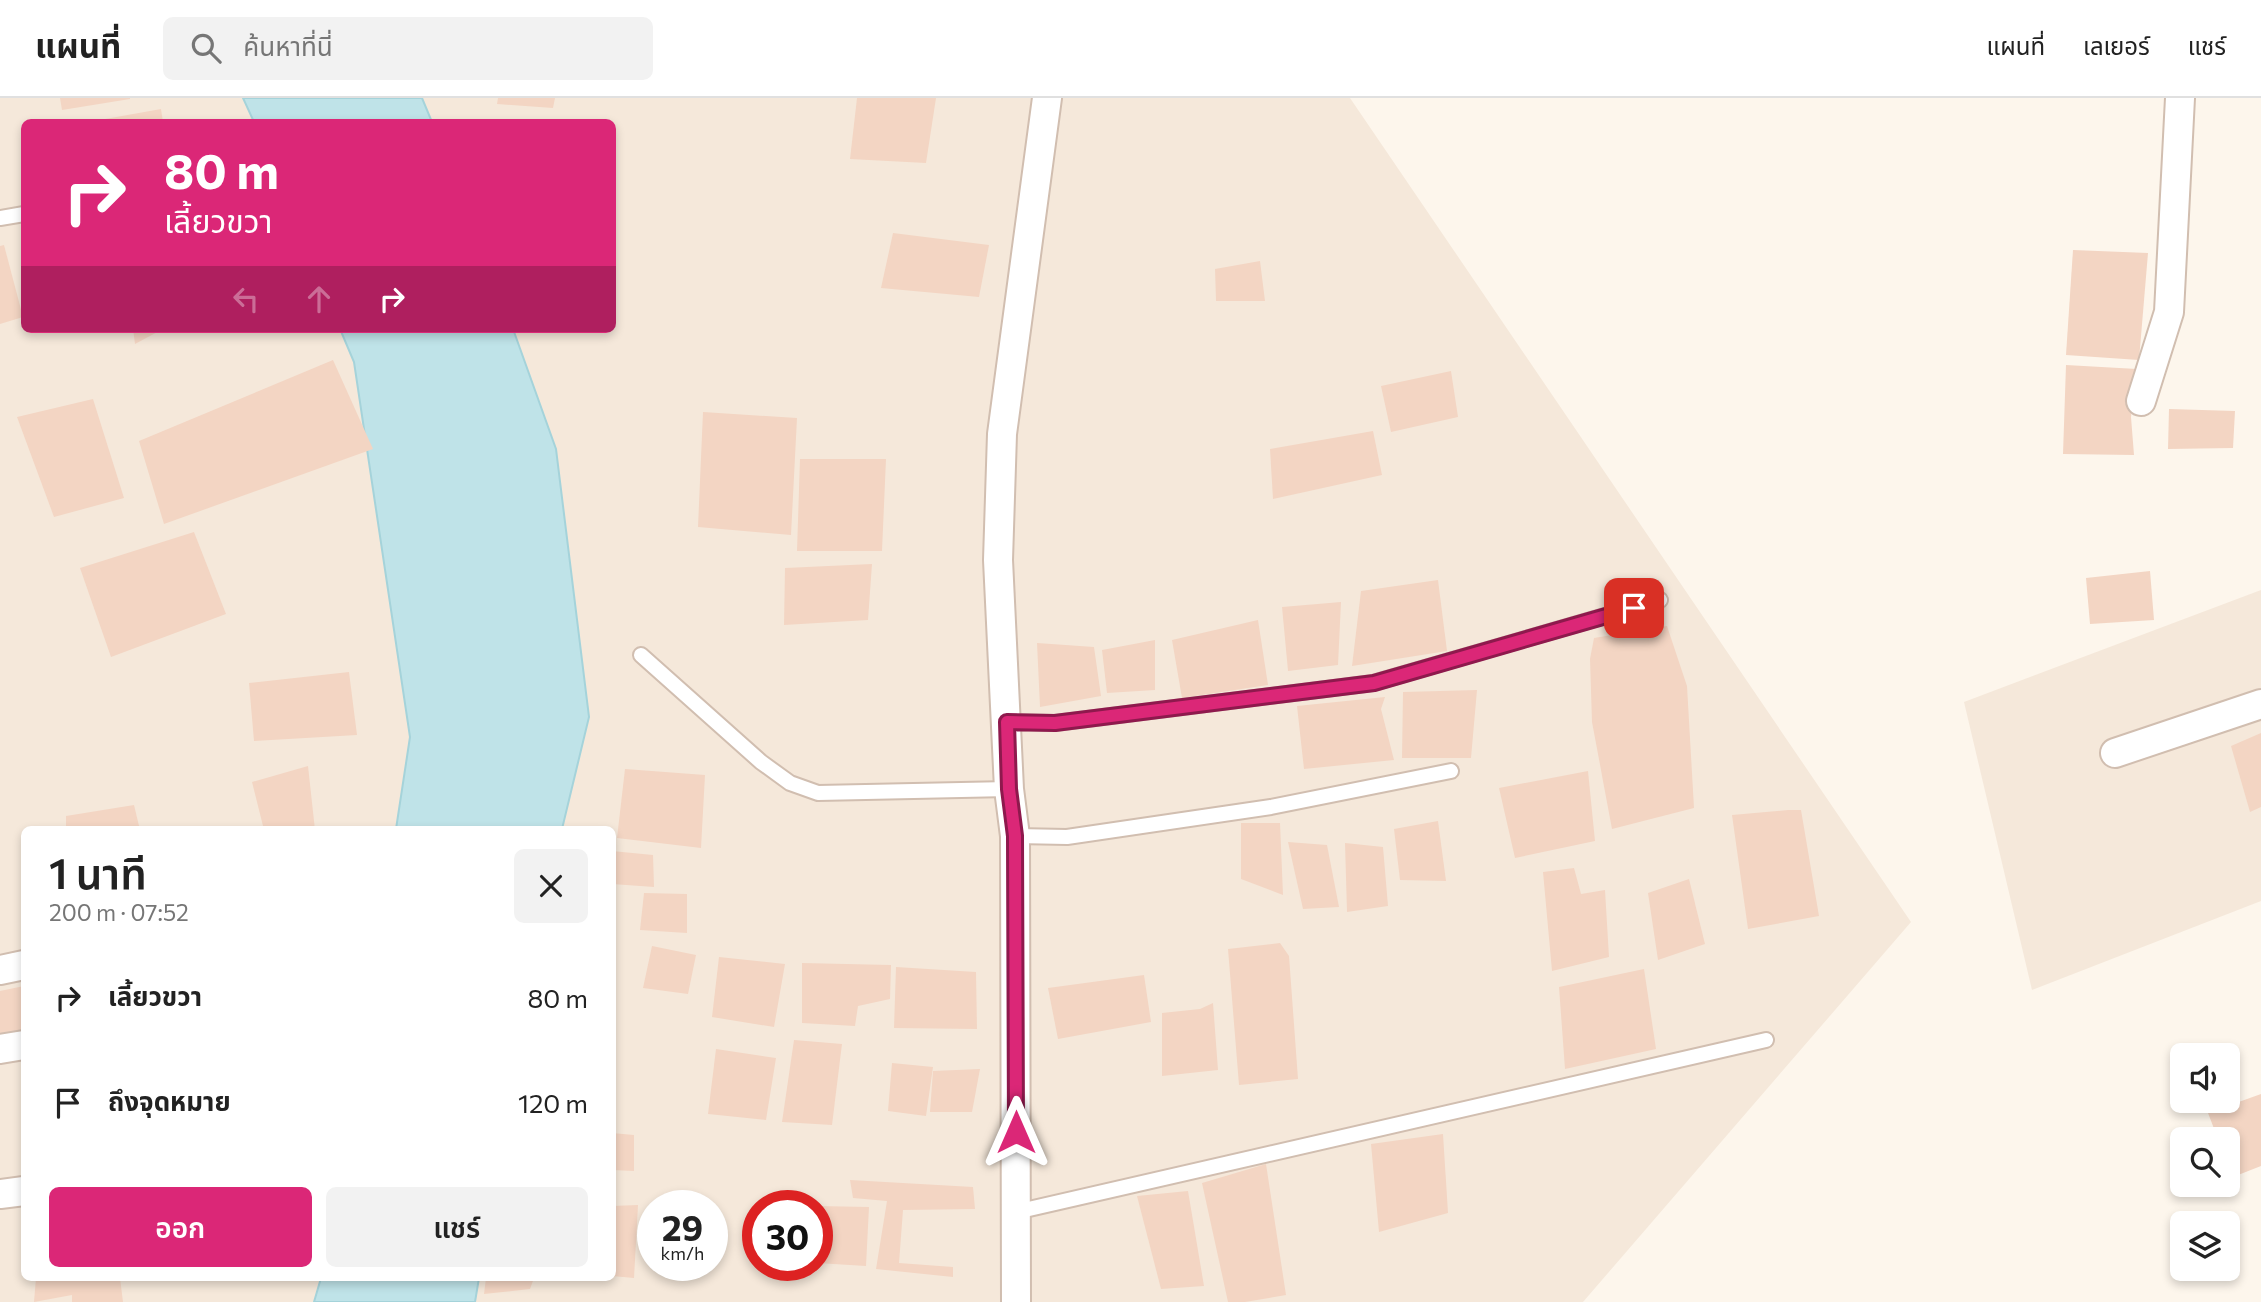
<!DOCTYPE html>
<html lang="th">
<meta charset="utf-8">
<style>
:root{--surface:#fff;--page:#f2f2f2;--text:#222;--muted:#767676;--line:#e0e0e0;--accent:#db2777}
body{margin:0;font-family:Commissioner,"Noto Sans Thai",sans-serif;background:var(--page);color:var(--text);height:100vh;display:flex;flex-direction:column;font-size:26px;white-space:nowrap}
*{box-sizing:border-box;margin:0}
p{font-size:23px;color:var(--muted)}
.icon{flex:none;width:38px;height:38px;fill:none;stroke:currentColor;stroke-width:2;stroke-linecap:round;stroke-linejoin:round}
.map{position:relative;flex:1;overflow:hidden}
.panel{position:absolute;left:21px;top:728px;width:595px;height:455px;display:flex;flex-direction:column;background:var(--surface);border-radius:10px;box-shadow:0 4px 10px #0003}
.panel>*{flex:none}
.banner{position:absolute;left:21px;top:21px;width:595px;height:214px;border-radius:10px;box-shadow:0 4px 10px #0003;background:#db2777;color:#fff;overflow:hidden}
.tools{position:absolute;left:2170px;top:945px;display:grid;gap:14px}
.tools a{display:grid;place-items:center;width:70px;height:70px;border-radius:10px;background:var(--surface);box-shadow:0 4px 10px #0003;font-size:35px}
.speed{position:absolute;left:637px;top:1092px;display:flex;gap:14px;font-size:35px;font-weight:700;text-align:center}
.speed>*{display:grid;place-content:center;width:91px;height:91px;border-radius:50%;background:var(--surface);box-shadow:0 4px 10px #0003;line-height:1}
.speed small{font-size:18px;font-weight:400}
.speed .limit{border:10px solid #d22;background:#fff;color:#111}
.pin{position:absolute;display:grid;place-items:center;width:60px;height:60px;color:#fff;margin:-30px;border-radius:14px;box-shadow:0 4px 10px #0006}
.me{position:absolute;width:77px;margin:-38px;rotate:0deg;stroke-linejoin:round;filter:drop-shadow(0 0 5px #0008)}
.turn{display:flex;align-items:center;gap:24px;height:147px;padding:0 28px;font-size:32px}
.turn .icon{width:91px;height:91px;stroke-width:2.5}
.turn b{display:block;font-size:49px;line-height:60px}
.lanes{display:flex;align-items:center;height:66px;padding:0 28px;background:#0003;justify-content:center;gap:35px;direction:ltr}
.lanes .off{opacity:.35}
.round{display:grid;place-items:center;flex:none;width:74px;height:74px;border-radius:10px;background:var(--page)}
.head{display:flex;align-items:center;justify-content:space-between;height:119px;padding:0 28px}
h1{font-size:42px;font-weight:600;line-height:52px}
.button{display:flex;gap:14px;margin-top:auto;padding:14px 28px}
.button a{flex:1;height:80px;border-radius:10px;background:var(--accent);color:#fff;font-size:28px;font-weight:600;line-height:80px;text-align:center}
.button a+a{background:var(--page);color:var(--text)}
ul{padding:0;list-style:none}
li{display:flex;align-items:center;gap:21px;height:105px;padding:0 28px}
li div{flex:1}
li b{display:block;font-size:26px}
li em{font-style:normal}
header{display:flex;align-items:center;gap:42px;box-sizing:border-box;height:98px;padding:0 35px;background:var(--surface);border-bottom:2px solid var(--line)}
header strong{font-size:33px}
nav{display:flex;gap:38px;margin-inline-start:auto;font-size:24px}
.search{width:490px;height:63px;background:var(--page);display:flex;align-items:center;gap:18px;box-sizing:border-box;padding:0 24px;border-radius:10px;color:var(--muted);font-size:26px}
.map>svg:first-child{display:block}
.residential{fill:#f5e8da;fill-rule:evenodd}
.water{fill:#bfe3e8;stroke:#a5d3da;stroke-width:2}
.building{fill:#f3d5c3}
.lines{fill:none;stroke-linecap:round;stroke-linejoin:round}
.service-casing{stroke:#d1beb0;stroke-width:18}
.minor-casing{stroke:#d1beb0;stroke-width:32}
.service{stroke:#fff;stroke-width:14}
.minor{stroke:#fff;stroke-width:28}
.route-casing{stroke:#8e194d;stroke-width:18}
.route{stroke:#db2777;stroke-width:12}
</style>
<header>
<strong>แผนที่</strong>
<div class="search"><svg class="icon" aria-label="search" viewBox="0 0 24 24"><circle cx="10" cy="10" r="6"/><path d="M15 15l6 6"/></svg>ค้นหาที่นี่</div>
<nav><a>แผนที่</a><a>เลเยอร์</a><a>แชร์</a></nav>
</header>
<div class="map">
<svg width="2261" height="1204" viewBox="0 0 2261 1204">
<rect width="100%" height="100%" fill="#fdf6ec"/>
<!-- residential -->
<g class="residential">
<path d="M0 0H1350L1911 824 1583 1204H0ZM24 24H612V231H24ZM24 732H612V1180H24ZM653 1108H712V1167H653ZM758 1108H817V1167H758Z"/>
<path d="M2261 492V803L2032 892 1964 604Z"/>
</g>
<!-- water -->
<g class="water">
<path d="M243 0H422L432 24H254Z"/>
<path d="M340 231H513L556 351 589 619 562 731H396L410 639 354 264Z"/>
<path d="M321 1180H479L475 1204H314Z"/>
</g>
<!-- building -->
<g class="building">
<path d="M60 0H130V1L62 12Z"/>
<path d="M498 0H555L553 10 497 6Z"/>
<path d="M857 0H936L926 65 850 61Z"/>
<path d="M161 11 163 24H94V23Z"/>
<path d="M893 135 989 147 979 199 881 190Z"/>
<path d="M4 147 23 219 0 226V148Z"/>
<path d="M2073 152 2148 155 2139 262 2066 257Z"/>
<path d="M1260 163 1265 203H1216L1215 171Z"/>
<path d="M133 231H163L135 246Z"/>
<path d="M216 231H249L248 234 218 235Z"/>
<path d="M333 262 373 351 164 426 139 343Z"/>
<path d="M2066 267 2137 271 2131 319 2134 357 2063 356Z"/>
<path d="M1451 273 1458 319 1391 334 1381 288Z"/>
<path d="M93 301 124 400 54 419 17 319Z"/>
<path d="M2169 311 2235 313 2233 350 2168 351Z"/>
<path d="M703 314 797 320 791 437 698 429Z"/>
<path d="M1373 333 1382 377 1273 401 1270 351Z"/>
<path d="M800 361H886L882 453H797Z"/>
<path d="M194 434 226 516 111 559 80 470Z"/>
<path d="M872 466 868 522 784 527 785 470Z"/>
<path d="M2150 473 2154 522 2090 526 2086 480Z"/>
<path d="M1438 482 1447 553 1352 568 1361 493Z"/>
<path d="M1341 504 1338 567 1288 573 1282 509Z"/>
<path d="M1258 522 1268 587 1182 600 1172 542Z"/>
<path d="M1667 528 1687 588 1694 710 1612 731 1592 624 1590 561 1594 540Z"/>
<path d="M1155 542V592L1107 595 1102 552Z"/>
<path d="M1037 545 1094 549 1101 598 1040 609Z"/>
<path d="M349 574 357 637 254 643 249 585Z"/>
<path d="M1477 592 1471 660H1402L1403 594Z"/>
<path d="M1385 599 1381 611 1394 662 1304 671 1297 608Z"/>
<path d="M2261 635V709L2250 714 2231 648Z"/>
<path d="M308 668 315 732H264L252 684Z"/>
<path d="M625 671 705 677 701 750 617 740Z"/>
<path d="M1588 673 1595 743 1515 760 1499 690Z"/>
<path d="M134 707 140 732H66V718Z"/>
<path d="M1788 712H1801L1819 818 1748 831 1732 717Z"/>
<path d="M1438 723 1446 783 1400 782 1394 731Z"/>
<path d="M1241 725H1280L1283 797 1241 781Z"/>
<path d="M1288 744 1327 747 1339 809 1303 811Z"/>
<path d="M1345 745 1383 749 1388 808 1347 814Z"/>
<path d="M612 753 653 757 654 789 612 786Z"/>
<path d="M1574 770 1581 796 1605 792 1609 859 1552 873 1543 774Z"/>
<path d="M1689 781 1705 846 1658 862 1648 795Z"/>
<path d="M644 795 687 796V835L640 832Z"/>
<path d="M1280 845 1289 858 1298 981 1239 987 1228 851Z"/>
<path d="M652 848 696 857 688 896 643 890Z"/>
<path d="M719 859 785 866 774 929 712 919Z"/>
<path d="M802 865 891 867 890 901 858 908 855 928 802 925Z"/>
<path d="M896 869 976 874 977 931 894 930Z"/>
<path d="M1644 871 1656 951 1565 971 1559 889Z"/>
<path d="M1144 877 1151 924 1058 941 1048 890Z"/>
<path d="M24 888V933L0 937V893Z"/>
<path d="M1213 905 1218 972 1162 978V915L1200 911Z"/>
<path d="M794 942 842 946 832 1027 782 1024Z"/>
<path d="M716 951 776 960 766 1022 708 1016Z"/>
<path d="M892 965 933 969 926 1018 888 1013Z"/>
<path d="M980 971 972 1014H930L933 973Z"/>
<path d="M2261 996V1068L2233 1079 2228 1065V1041H2218L2208 1015Z"/>
<path d="M612 1035 634 1037V1073L612 1072Z"/>
<path d="M1443 1036 1448 1115 1379 1134 1371 1046Z"/>
<path d="M1266 1066 1286 1197 1245 1204H1228L1202 1085Z"/>
<path d="M850 1082 973 1089 975 1111 903 1112 899 1165 953 1169V1179L876 1171 887 1103 853 1100Z"/>
<path d="M1188 1093 1204 1188 1161 1191 1137 1098Z"/>
<path d="M638 1107 634 1180 612 1178V1108Z"/>
<path d="M817 1108 869 1109 866 1168 817 1165Z"/>
<path d="M36 1180H120L123 1204H72V1197L34 1204Z"/>
<path d="M486 1180H534L530 1191 484 1196Z"/>
</g>
<g class="lines">
<defs>
<g id="service">
<path d="M0 120 24 116"/>
<path d="M641 557 761 664 790 685 818 695 1009 691"/>
<path d="M1007 624 1055 625 1373 585 1660 502"/>
<path d="M1015 738 1067 739 1271 709 1451 673"/>
<path d="M1016 1114 1766 942"/>
</g>
<g id="minor">
<path d="M2141 303 2169 214 2180 0"/>
<path d="M2115 655 2261 606"/>
<path d="M0 872 24 867"/>
<path d="M0 951 24 947"/>
<path d="M0 1096 24 1093"/>
<path d="M1016 1204 1015 738 1009 691 998 462 1002 336 1047 0"/>
</g>
</defs>
<!-- service casing -->
<use href="#service" class="service-casing"/>
<!-- minor casing -->
<use href="#minor" class="minor-casing"/>
<!-- service -->
<use href="#service" class="service"/>
<!-- minor -->
<use href="#minor" class="minor"/>
</g>
<g class="lines">
<defs>
<path id="route" d="M1016 1034 1015 738 1009 691 1007 624 1055 625 1374 585 1634 510"/>
</defs>
<!-- route casing -->
<use href="#route" class="route-casing"/>
<!-- route -->
<use href="#route" class="route"/>
</g>
</svg>
<div class="tools">
<a><svg class="icon" aria-label="sound" viewBox="0 0 24 24"><path d="M4 9h4l5-4v14l-5-4H4zM17 9q2 3 0 6"/></svg></a>
<a><svg class="icon" aria-label="search" viewBox="0 0 24 24"><circle cx="10" cy="10" r="6"/><path d="M15 15l6 6"/></svg></a>
<a><svg class="icon" aria-label="layers" viewBox="0 0 24 24"><path d="M12 4l9 5-9 5-9-5zM3 14l9 5 9-5"/></svg></a>
</div>
<div class="speed"><div>29<small>km/h</small></div><div class="limit">30</div></div>
<div class="pin" style="left:1634px;top:510px;background:#d93025"><svg class="icon" aria-label="arrive" viewBox="0 0 24 24"><path d="M6 21V4h12l-3 4 3 4H6"/></svg></div>
<svg class="me" style="left:1016px;top:1034px" viewBox="-20 -20 40 40"><path d="M0-17L14 15 0 8-14 15z" fill="#db2777" stroke="#fff" stroke-width="4"/></svg>
<div class="banner">
<div class="turn"><svg class="icon" aria-label="right" viewBox="0 0 24 24"><path d="M7 20v-9h11M14 6l5 5-5 5"/></svg><div><b>80 m</b>เลี้ยวขวา</div></div>
<div class="lanes"><svg class="icon off" aria-label="left" viewBox="0 0 24 24"><path d="M17 20v-9H6M10 6l-5 5 5 5"/></svg><svg class="icon off" aria-label="ahead" viewBox="0 0 24 24"><path d="M12 20V5M6 11l6-6 6 6"/></svg><svg class="icon" aria-label="right" viewBox="0 0 24 24"><path d="M7 20v-9h11M14 6l5 5-5 5"/></svg></div>
</div>
<section class="panel">
<div class="head"><div><h1>1 นาที</h1><p>200 m · 07:52</p></div><a class="round"><svg class="icon" aria-label="close" viewBox="0 0 24 24"><path d="M6 6l12 12M18 6L6 18"/></svg></a></div>
<ul>
<li><svg class="icon" aria-label="right" viewBox="0 0 24 24"><path d="M7 20v-9h11M14 6l5 5-5 5"/></svg><div><b>เลี้ยวขวา</b></div><em>80 m</em></li>
<li><svg class="icon" aria-label="arrive" viewBox="0 0 24 24"><path d="M6 21V4h12l-3 4 3 4H6"/></svg><div><b>ถึงจุดหมาย</b></div><em>120 m</em></li>
</ul>
<div class="button"><a>ออก</a><a>แชร์</a></div>
</section>
</div>
